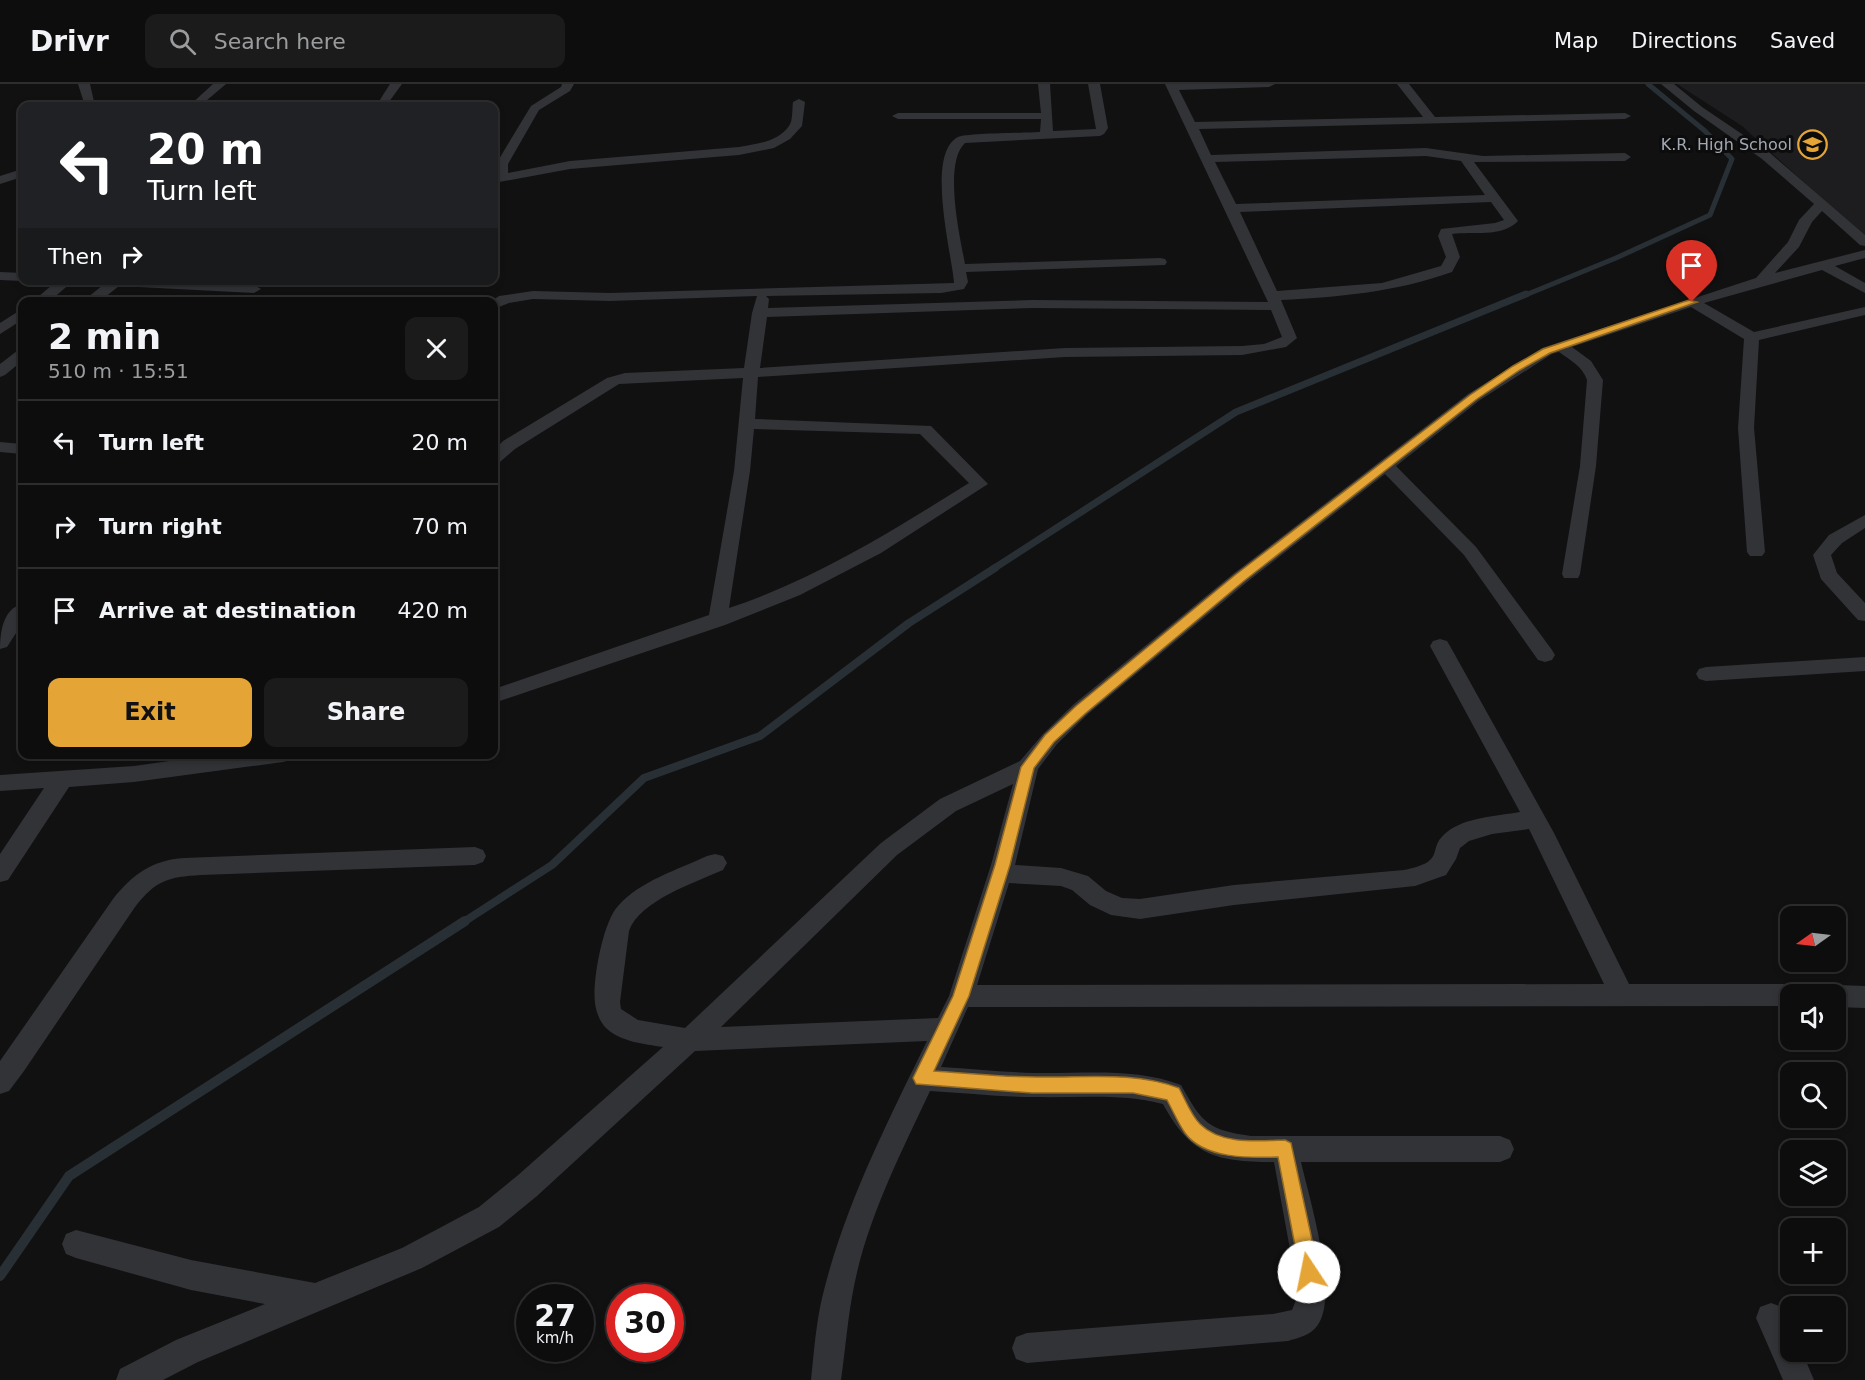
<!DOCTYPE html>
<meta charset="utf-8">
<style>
:root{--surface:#0d0d0e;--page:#1b1b1c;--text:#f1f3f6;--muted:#9a9c9e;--line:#2d2d2e;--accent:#e5a536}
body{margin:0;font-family:"DejaVu Sans",sans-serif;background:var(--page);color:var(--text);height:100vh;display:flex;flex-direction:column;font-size:22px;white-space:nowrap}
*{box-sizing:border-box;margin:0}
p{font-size:20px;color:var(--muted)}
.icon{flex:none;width:33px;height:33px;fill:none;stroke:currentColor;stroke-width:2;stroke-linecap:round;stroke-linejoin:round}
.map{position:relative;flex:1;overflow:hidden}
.sheet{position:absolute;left:18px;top:213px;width:480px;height:462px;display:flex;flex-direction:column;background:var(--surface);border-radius:12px;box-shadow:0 3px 9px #0003,0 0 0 2px var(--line)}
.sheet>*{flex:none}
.hud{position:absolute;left:18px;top:18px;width:480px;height:183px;border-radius:12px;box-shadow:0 3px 9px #0003,0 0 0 2px var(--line);background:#202124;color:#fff;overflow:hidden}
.needle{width:39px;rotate:256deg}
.controls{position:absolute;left:1780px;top:822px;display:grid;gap:12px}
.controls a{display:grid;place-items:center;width:66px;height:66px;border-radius:12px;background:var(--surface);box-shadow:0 3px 9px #0003,0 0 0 2px var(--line);font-size:30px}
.speed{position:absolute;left:516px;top:1200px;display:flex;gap:12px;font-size:30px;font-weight:700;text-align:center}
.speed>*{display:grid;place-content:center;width:78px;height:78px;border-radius:50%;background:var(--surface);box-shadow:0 3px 9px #0003,0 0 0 2px var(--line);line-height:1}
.speed small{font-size:15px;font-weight:400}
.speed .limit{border:9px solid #d22;background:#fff;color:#111}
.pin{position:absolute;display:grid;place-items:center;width:51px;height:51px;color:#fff;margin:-62px -26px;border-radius:50% 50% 50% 0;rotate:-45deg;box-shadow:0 0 6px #0007}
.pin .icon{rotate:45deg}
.me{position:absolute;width:66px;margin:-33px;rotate:349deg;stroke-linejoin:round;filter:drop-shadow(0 0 4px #0008)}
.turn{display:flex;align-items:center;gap:21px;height:126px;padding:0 30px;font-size:27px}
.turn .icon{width:78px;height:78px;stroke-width:2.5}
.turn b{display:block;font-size:42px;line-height:51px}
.then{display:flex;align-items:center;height:57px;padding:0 30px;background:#0003;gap:12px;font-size:22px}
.round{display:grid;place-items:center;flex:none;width:63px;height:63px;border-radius:12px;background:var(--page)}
.head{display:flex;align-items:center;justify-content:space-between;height:102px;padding:0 30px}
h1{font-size:36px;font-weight:700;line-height:45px}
.cta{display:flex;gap:12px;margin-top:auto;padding:12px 30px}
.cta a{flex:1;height:69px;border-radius:12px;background:var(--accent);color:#111;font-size:24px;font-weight:700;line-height:69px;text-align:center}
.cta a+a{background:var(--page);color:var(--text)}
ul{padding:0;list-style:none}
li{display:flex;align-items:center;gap:18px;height:84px;padding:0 30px;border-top:2px solid var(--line)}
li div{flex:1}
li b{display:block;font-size:22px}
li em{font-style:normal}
header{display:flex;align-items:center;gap:36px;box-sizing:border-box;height:84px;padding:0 30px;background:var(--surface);border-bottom:2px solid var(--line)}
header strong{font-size:28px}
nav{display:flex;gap:33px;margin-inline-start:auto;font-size:21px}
.search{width:420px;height:54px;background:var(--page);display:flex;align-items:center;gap:15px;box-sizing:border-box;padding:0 21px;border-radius:12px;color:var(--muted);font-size:22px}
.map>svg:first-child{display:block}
.built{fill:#1d1d1f}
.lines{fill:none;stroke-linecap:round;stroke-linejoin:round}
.stream-far3{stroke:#283035;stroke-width:5}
.stream-far2{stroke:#283035;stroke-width:7}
.stream-far1{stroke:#283035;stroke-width:8}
.stream{stroke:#283035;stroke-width:10}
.street{fill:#323337;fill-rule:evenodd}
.route{fill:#e5a536;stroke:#956b23;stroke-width:1.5}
.labels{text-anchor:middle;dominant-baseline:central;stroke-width:6;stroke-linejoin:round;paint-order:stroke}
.far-poi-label{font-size:16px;fill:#a3a8b2;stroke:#0c0c0d;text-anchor:end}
</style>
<header>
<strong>Drivr</strong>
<div class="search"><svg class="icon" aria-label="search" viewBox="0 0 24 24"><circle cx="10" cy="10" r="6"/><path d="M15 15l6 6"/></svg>Search here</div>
<nav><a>Map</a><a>Directions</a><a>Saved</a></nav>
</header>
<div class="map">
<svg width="1865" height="1296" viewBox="0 0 1865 1296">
<rect width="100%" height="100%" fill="#111112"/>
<!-- built -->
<path class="built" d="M1677 0H1865V154L1742 42Z"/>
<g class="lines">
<!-- stream-far3 -->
<path class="stream-far3" d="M1523 212 1616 174 1710 131 1732 75 1705 47 1648 0"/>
<!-- stream-far2 -->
<path class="stream-far2" d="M993 485 1236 328 1526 210"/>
<!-- stream-far1 -->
<path class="stream-far1" d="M462 839 552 781 644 694 760 652 909 539 995 484"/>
<!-- stream -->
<path class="stream" d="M0 1192 69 1092 465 837"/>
<!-- street -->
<g class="street">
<path d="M78 0H90L95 22H85Z"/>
<path d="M213 0H226L200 22H189Z"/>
<path d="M390 0H402L386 22H376Z"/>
<path d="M562 0H574L570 7 539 26 508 80V89L570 77 739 63C756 60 778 58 789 42 793 37 792 25 793 18L799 15 805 18 802 42 790 55 774 64 739 71 570 85 494 99 496 80 531 22 561 3Z"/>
<path d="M1038 0H1050L1053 47 1096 45 1088 0H1100L1108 44 1104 50 1100 52 965 59C943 79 960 153 965 180L1160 174 1165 175 1167 178 1165 181 966 188 968 198 964 205 941 209 766 212 769 215 768 224 1033 216 1268 218 1165 0H1275L1269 3 1179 6 1195 38 1423 33 1397 0H1409L1435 33 1625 29 1631 32 1625 35 1199 45 1211 71 1426 64 1483 72 1625 69 1631 73 1625 77 1474 78 1518 137C1502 154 1472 147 1452 150L1460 173 1452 188C1396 208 1340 213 1281 216L1297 254 1286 263 1242 271 1065 273 758 293 755 335 931 342 988 400 881 469 800 511 725 541 494 619V605L709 531 734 387 743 294 619 300 515 365 500 378 494 379V366L503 357 607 294 625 289 744 284 752 229 757 212 610 217 533 215 509 219 494 225V218H490L499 212 533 207 610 209 954 199C952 170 925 70 958 53 966 49 1027 49 1040 48L1041 35H898L892 32 898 29H1041ZM1426 72 1461 77 1485 111 1236 120 1215 78ZM1491 118 1504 136 1495 139 1441 145 1438 152 1446 173 1441 182 1382 199 1277 207 1240 128ZM1033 224 1271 226 1282 253 1264 260 1242 262 1065 264 760 284 767 233ZM754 345 920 350 969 399C892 447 816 495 729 524L750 387Z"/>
<path d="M1661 0H1674L1702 23 1770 69 1865 151V162L1860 161 1822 127 1812 138 1799 163 1775 189 1865 166V174L1835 182 1865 199V209L1822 186 1704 219 1754 248 1865 223V231L1759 256 1754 344 1765 468 1762 472H1750L1747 468 1738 344 1744 255 1691 223 1572 263 1591 277 1603 296 1596 382 1580 490 1578 494H1564L1562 490 1580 382 1587 296C1582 282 1570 276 1559 268L1552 270 1480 316 1396 382 1476 463 1552 566 1555 571 1552 576 1545 578 1538 576 1464 471 1385 390 1247 498 1088 630 1057 660 1038 685 1015 781 1061 784 1088 792 1106 807 1122 814 1140 815 1234 801 1404 786C1449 777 1425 765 1447 748 1466 733 1497 732 1520 728L1430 562 1433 557 1440 555 1447 557 1450 562 1554 749 1629 900H1791L1800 903 1803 910H1791V922L968 923 941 983C972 985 1003 988 1034 989 1083 990 1134 983 1181 1001 1202 1039 1208 1046 1251 1052H1500L1510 1056 1514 1065 1510 1074 1500 1078H1301C1309 1113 1340 1214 1317 1242 1311 1251 1298 1254 1288 1257L1027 1279 1016 1275 1012 1264 1016 1253 1027 1249 1273 1230 1292 1226 1296 1216V1198L1274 1078C1217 1078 1191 1072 1163 1020 1122 1009 1078 1014 1035 1013 1000 1013 965 1009 930 1007 899 1073 864 1141 852 1213 847 1241 845 1269 841 1296H811C814 1268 816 1238 823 1210 845 1121 887 1039 927 957L695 967 537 1112 499 1143 422 1184 198 1278 163 1296H116L120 1285 176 1256 265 1220 191 1206 76 1174 66 1170 62 1160 66 1150 76 1146 191 1176 315 1199 402 1164 479 1123 517 1092 663 963C644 960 621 958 606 944 600 938 596 928 595 919 592 897 603 838 618 822 640 797 677 786 707 772L715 770 723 772 727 779 723 786C696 798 639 817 629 847L620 918 621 925 638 936 685 944 881 759 940 715 1020 677 1043 650 1074 620 1233 490 1468 310 1542 264 1756 194 1788 158 1799 136 1814 120 1762 75 1694 27ZM1013 700 991 781 949 912 938 934 721 943 897 771 956 727ZM1529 745 1604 900 977 901 1009 799 1061 802 1072 806 1090 821 1111 831 1140 835 1234 821 1415 802 1446 791 1456 775 1460 764 1469 757 1492 750Z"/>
<path d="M22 85V93L0 100V92Z"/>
<path d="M0 188 22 189V196H25L22 197 0 196Z"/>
<path d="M58 196H74L49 218H32Z"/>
<path d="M86 196H178L254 201 261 205 254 209 119 202 99 218H82L103 201 88 199Z"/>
<path d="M22 225V236L0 250V239Z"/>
<path d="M22 265V277L5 291 0 293V280L17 267Z"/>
<path d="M0 358 22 360V370L0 368Z"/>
<path d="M1865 431V444L1842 459 1831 471 1837 489 1865 519V537L1858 536 1821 495 1813 471 1829 451Z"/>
<path d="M22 520V540L7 563 0 565C0 548 3 525 22 520Z"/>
<path d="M1865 573V587L1706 597 1699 595 1696 590 1699 585 1706 583Z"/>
<path d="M219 670H293L291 676 283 678 134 698 69 703 8 796 0 798V770L44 704 0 707V691L134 682Z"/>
<path d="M475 763 483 766 486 772 483 778 475 781 201 791C168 793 156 796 135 823L24 987 9 1007 0 1010V977L113 815C132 791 152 776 184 774Z"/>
<path d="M1836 901 1865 902V924L1836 923V910H1824L1827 904Z"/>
<path d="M1771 1219 1782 1223 1791 1244V1268H1802L1814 1296H1783L1756 1234 1760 1223Z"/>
</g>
</g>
<!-- route -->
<path class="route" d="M1689 216 1697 218 1550 269 1520 286 1477 315 1244 497 1086 629 1054 658 1034 684 1010 781 969 912 934 987C968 989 1002 993 1036 993 1083 994 1134 987 1179 1004 1185 1015 1191 1031 1200 1040 1221 1061 1258 1057 1285 1056L1291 1059 1319 1188 1316 1195 1309 1198 1303 1195 1300 1188 1278 1073C1249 1074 1204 1075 1185 1049 1178 1039 1173 1027 1167 1016L1133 1009H1032L916 1000 913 994 953 912 995 781 1021 683 1045 651 1076 622 1235 491 1470 311 1513 282 1543 265Z"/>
<!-- icons -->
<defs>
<symbol id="school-ring" viewBox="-11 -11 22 22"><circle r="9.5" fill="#0c0c0d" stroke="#e5a536" stroke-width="1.5"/><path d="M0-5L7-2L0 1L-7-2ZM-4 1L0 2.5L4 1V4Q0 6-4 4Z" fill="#e5a536"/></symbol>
</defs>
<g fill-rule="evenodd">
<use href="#school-ring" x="1796" y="44" width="33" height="33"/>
</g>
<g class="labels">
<!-- far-poi labels -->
<g class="far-poi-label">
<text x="1792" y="60">K.R. High School</text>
</g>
</g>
</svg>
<div class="controls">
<a><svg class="needle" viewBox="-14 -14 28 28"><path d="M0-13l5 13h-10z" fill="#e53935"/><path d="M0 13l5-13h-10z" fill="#9a9c9e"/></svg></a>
<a><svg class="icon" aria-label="sound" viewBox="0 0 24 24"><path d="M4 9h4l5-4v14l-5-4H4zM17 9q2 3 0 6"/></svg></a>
<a><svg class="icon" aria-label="search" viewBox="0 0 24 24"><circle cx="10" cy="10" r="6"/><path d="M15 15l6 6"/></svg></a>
<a><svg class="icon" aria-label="layers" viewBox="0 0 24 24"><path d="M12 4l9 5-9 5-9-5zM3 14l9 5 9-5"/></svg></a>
<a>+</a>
<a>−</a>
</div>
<div class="speed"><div>27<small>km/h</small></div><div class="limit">30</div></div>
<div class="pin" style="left:1692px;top:218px;background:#d93025"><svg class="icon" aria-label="arrive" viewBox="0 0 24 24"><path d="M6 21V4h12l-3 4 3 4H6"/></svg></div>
<svg class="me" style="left:1309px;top:1188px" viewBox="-20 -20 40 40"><circle r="19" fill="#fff"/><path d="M0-13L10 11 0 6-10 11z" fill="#e5a536"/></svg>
<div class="hud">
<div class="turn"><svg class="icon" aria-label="left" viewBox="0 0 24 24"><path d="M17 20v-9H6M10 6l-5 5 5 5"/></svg><div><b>20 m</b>Turn left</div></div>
<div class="then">Then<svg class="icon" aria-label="right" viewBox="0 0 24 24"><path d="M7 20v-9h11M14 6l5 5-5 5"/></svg></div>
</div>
<section class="sheet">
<div class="head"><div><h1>2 min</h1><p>510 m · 15:51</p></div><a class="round"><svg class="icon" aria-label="close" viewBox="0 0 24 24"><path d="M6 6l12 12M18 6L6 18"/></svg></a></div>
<ul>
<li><svg class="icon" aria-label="left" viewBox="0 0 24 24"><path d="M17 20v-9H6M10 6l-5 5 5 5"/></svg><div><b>Turn left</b></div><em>20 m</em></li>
<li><svg class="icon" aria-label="right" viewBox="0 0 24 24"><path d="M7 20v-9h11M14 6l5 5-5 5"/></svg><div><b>Turn right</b></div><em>70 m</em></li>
<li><svg class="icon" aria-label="arrive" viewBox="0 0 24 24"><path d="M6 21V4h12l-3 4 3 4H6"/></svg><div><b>Arrive at destination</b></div><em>420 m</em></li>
</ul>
<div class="cta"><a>Exit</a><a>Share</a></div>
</section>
</div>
